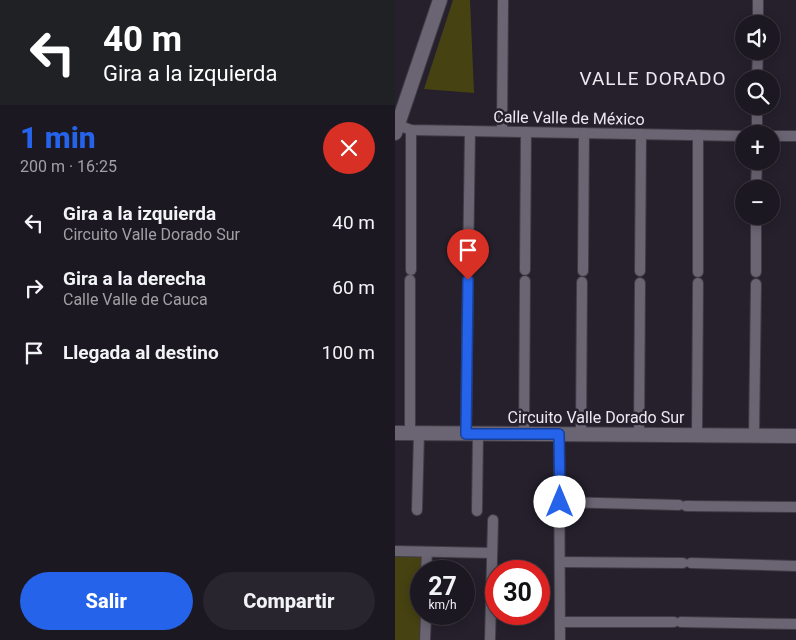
<!DOCTYPE html>
<html lang="es">
<meta charset="utf-8">
<style>
:root{--surface:#1c1821;--page:#29252e;--text:#f1f3f6;--muted:#a0a0a5;--line:#3a373f;--accent:#2563eb}
body{margin:0;font-family:Roboto,sans-serif;background:var(--page);color:var(--text);height:100vh;display:flex;flex-direction:column;font-size:19px;white-space:nowrap}
*{box-sizing:border-box;margin:0}
p{font-size:16px;color:var(--muted)}
.icon{flex:none;width:28px;height:28px;fill:none;stroke:currentColor;stroke-width:2;stroke-linecap:round;stroke-linejoin:round}
.map{position:relative;flex:1;overflow:hidden}
.panel{display:flex;flex-direction:column;background:var(--surface);width:395px}
.panel>*{flex:none}
.top-card{background:#202124;color:#fff;overflow:hidden}
.fabs{position:absolute;left:340px;top:15px;display:grid;gap:10px}
.fabs a{display:grid;place-items:center;width:45px;height:45px;border-radius:50%;background:var(--surface);box-shadow:0 2px 12px #0003,0 0 0 1px var(--line);font-size:25px}
.speed{position:absolute;left:15px;top:560px;display:flex;gap:10px;font-size:25px;font-weight:700;text-align:center}
.speed>*{display:grid;place-content:center;width:65px;height:65px;border-radius:50%;background:var(--surface);box-shadow:0 2px 12px #0003,0 0 0 1px var(--line);line-height:1}
.speed small{font-size:12px;font-weight:400}
.speed .limit{border:8px solid #d22;background:#fff;color:#111}
.pin{position:absolute;display:grid;place-items:center;width:42px;height:42px;color:#fff;margin:-51px -21px;border-radius:50% 50% 50% 0;rotate:-45deg;box-shadow:0 0 5px #0007}
.pin .icon{rotate:45deg}
.me{position:absolute;width:55px;margin:-28px;rotate:0deg;stroke-linejoin:round;filter:drop-shadow(0 0 4px #0008)}
.turn{display:flex;align-items:center;gap:18px;height:105px;padding:0 20px;font-size:22px}
.turn .icon{width:65px;height:65px;stroke-width:2.5}
.turn b{display:block;font-size:35px;line-height:42px}
.round{display:grid;place-items:center;flex:none;width:52px;height:52px;border-radius:26px;background:var(--page)}
.overview{display:flex;align-items:center;justify-content:space-between;height:85px;padding:0 20px}
h1{font-size:30px;font-weight:800;line-height:38px;color:var(--accent)}
.action{display:flex;gap:10px;margin-top:auto;padding:10px 20px}
.action a{flex:1;height:58px;border-radius:30px;background:var(--accent);color:#fff;font-size:20px;font-weight:800;line-height:58px;text-align:center}
.action a+a{background:var(--page);color:var(--text)}
ul{padding:0;list-style:none}
li{display:flex;align-items:center;gap:15px;height:65px;padding:0 20px}
li div{flex:1}
li b{display:block;font-size:19px}
li em{font-style:normal}
main{display:flex;flex:1;min-height:0}
.map>svg:first-child{display:block}
.green{fill:#474211}
.lines{fill:none;stroke-linecap:round;stroke-linejoin:round}
.street-casing{stroke:#3f3b44;stroke-width:12}
.secondary-casing{stroke:#3f3b44;stroke-width:16}
.street{stroke:#6a6473;stroke-width:10}
.secondary{stroke:#6a6473;stroke-width:14}
.route-casing{stroke:#184099;stroke-width:12}
.route{stroke:#2563eb;stroke-width:9}
.labels{text-anchor:middle;dominant-baseline:central;stroke-width:5;stroke-linejoin:round;paint-order:stroke}
.street-label{font-size:16px;fill:#ebe8f0;stroke:#25202c}
.quarter-label{font-size:19px;letter-spacing:1px;fill:#ebe8f0;stroke:#25202c}
</style>
<main>
<section class="panel">
<div class="top-card">
<div class="turn"><svg class="icon" aria-label="left" viewBox="0 0 24 24"><path d="M17 20v-9H6M10 6l-5 5 5 5"/></svg><div><b>40 m</b>Gira a la izquierda</div></div>
</div>
<div class="overview"><div><h1>1 min</h1><p>200 m · 16:25</p></div><a class="round" style="background:#d93025;color:#fff"><svg class="icon" aria-label="close" viewBox="0 0 24 24"><path d="M6 6l12 12M18 6L6 18"/></svg></a></div>
<ul>
<li><svg class="icon" aria-label="left" viewBox="0 0 24 24"><path d="M17 20v-9H6M10 6l-5 5 5 5"/></svg><div><b>Gira a la izquierda</b><p>Circuito Valle Dorado Sur</p></div><em>40 m</em></li>
<li><svg class="icon" aria-label="right" viewBox="0 0 24 24"><path d="M7 20v-9h11M14 6l5 5-5 5"/></svg><div><b>Gira a la derecha</b><p>Calle Valle de Cauca</p></div><em>60 m</em></li>
<li><svg class="icon" aria-label="arrive" viewBox="0 0 24 24"><path d="M6 21V4h12l-3 4 3 4H6"/></svg><div><b>Llegada al destino</b></div><em>100 m</em></li>
</ul>
<div class="action"><a>Salir</a><a>Compartir</a></div>
</section>
<div class="map">
<svg width="401" height="640" viewBox="0 0 401 640">
<rect width="100%" height="100%" fill="#25202c"/>
<!-- green -->
<g class="green">
<path d="M58 0H75L79 93 29 89Z"/>
<path d="M0 554 26 555V640H0Z"/>
</g>
<g class="lines">
<defs>
<g id="street">
<path d="M363 24V0"/>
<path d="M362 79 363 51"/>
<path d="M0 124 16 130 349 136"/>
<path d="M107 131 108 0"/>
<path d="M362 134V106"/>
<path d="M376 136H401"/>
<path d="M361 189 362 161"/>
<path d="M16 270V130"/>
<path d="M73 270 75 131"/>
<path d="M130 270 131 132"/>
<path d="M188 271 189 133"/>
<path d="M245 271 246 134"/>
<path d="M303 272V135"/>
<path d="M361 272V216"/>
<path d="M15 433V280"/>
<path d="M71 434 73 281"/>
<path d="M129 434 130 281"/>
<path d="M164 434 165 640"/>
<path d="M186 435 187 282"/>
<path d="M244 435 245 283"/>
<path d="M302 435 303 283"/>
<path d="M359 436 361 284"/>
<path d="M165 502 284 505"/>
<path d="M291 506 401 507"/>
<path d="M22 510 24 433"/>
<path d="M82 511 83 434"/>
<path d="M0 551 97 553"/>
<path d="M165 562 288 563"/>
<path d="M296 563 401 566"/>
<path d="M31 571 32 552"/>
<path d="M165 622H279"/>
<path d="M286 622 401 624"/>
<path d="M30 640 31 614"/>
<path d="M95 640 98 520"/>
</g>
<g id="secondary">
<path d="M0 133 45 0"/>
<path d="M0 433 401 436"/>
</g>
</defs>
<!-- street casing -->
<use href="#street" class="street-casing"/>
<!-- secondary casing -->
<use href="#secondary" class="secondary-casing"/>
<!-- street -->
<use href="#street" class="street"/>
<!-- secondary -->
<use href="#secondary" class="secondary"/>
</g>
<g class="lines">
<defs>
<path id="route" d="M73 280 71 434H164L165 502"/>
</defs>
<!-- route casing -->
<use href="#route" class="route-casing"/>
<!-- route -->
<use href="#route" class="route"/>
</g>
<g class="labels">
<!-- street labels -->
<g class="street-label">
<text transform="translate(174 118) rotate(1)">Calle Valle de México</text>
<text x="201" y="417">Circuito Valle Dorado Sur</text>
</g>
<!-- quarter labels -->
<g class="quarter-label">
<text x="258" y="78">VALLE DORADO</text>
</g>
</g>
</svg>
<div class="fabs">
<a><svg class="icon" aria-label="sound" viewBox="0 0 24 24"><path d="M4 9h4l5-4v14l-5-4H4zM17 9q2 3 0 6"/></svg></a>
<a><svg class="icon" aria-label="search" viewBox="0 0 24 24"><circle cx="10" cy="10" r="6"/><path d="M15 15l6 6"/></svg></a>
<a>+</a>
<a>−</a>
</div>
<div class="speed"><div>27<small>km/h</small></div><div class="limit">30</div></div>
<div class="pin" style="left:73px;top:280px;background:#d93025"><svg class="icon" aria-label="arrive" viewBox="0 0 24 24"><path d="M6 21V4h12l-3 4 3 4H6"/></svg></div>
<svg class="me" style="left:165px;top:502px" viewBox="-20 -20 40 40"><circle r="19" fill="#fff"/><path d="M0-13L10 11 0 6-10 11z" fill="#2563eb"/></svg>
</div>
</main>
